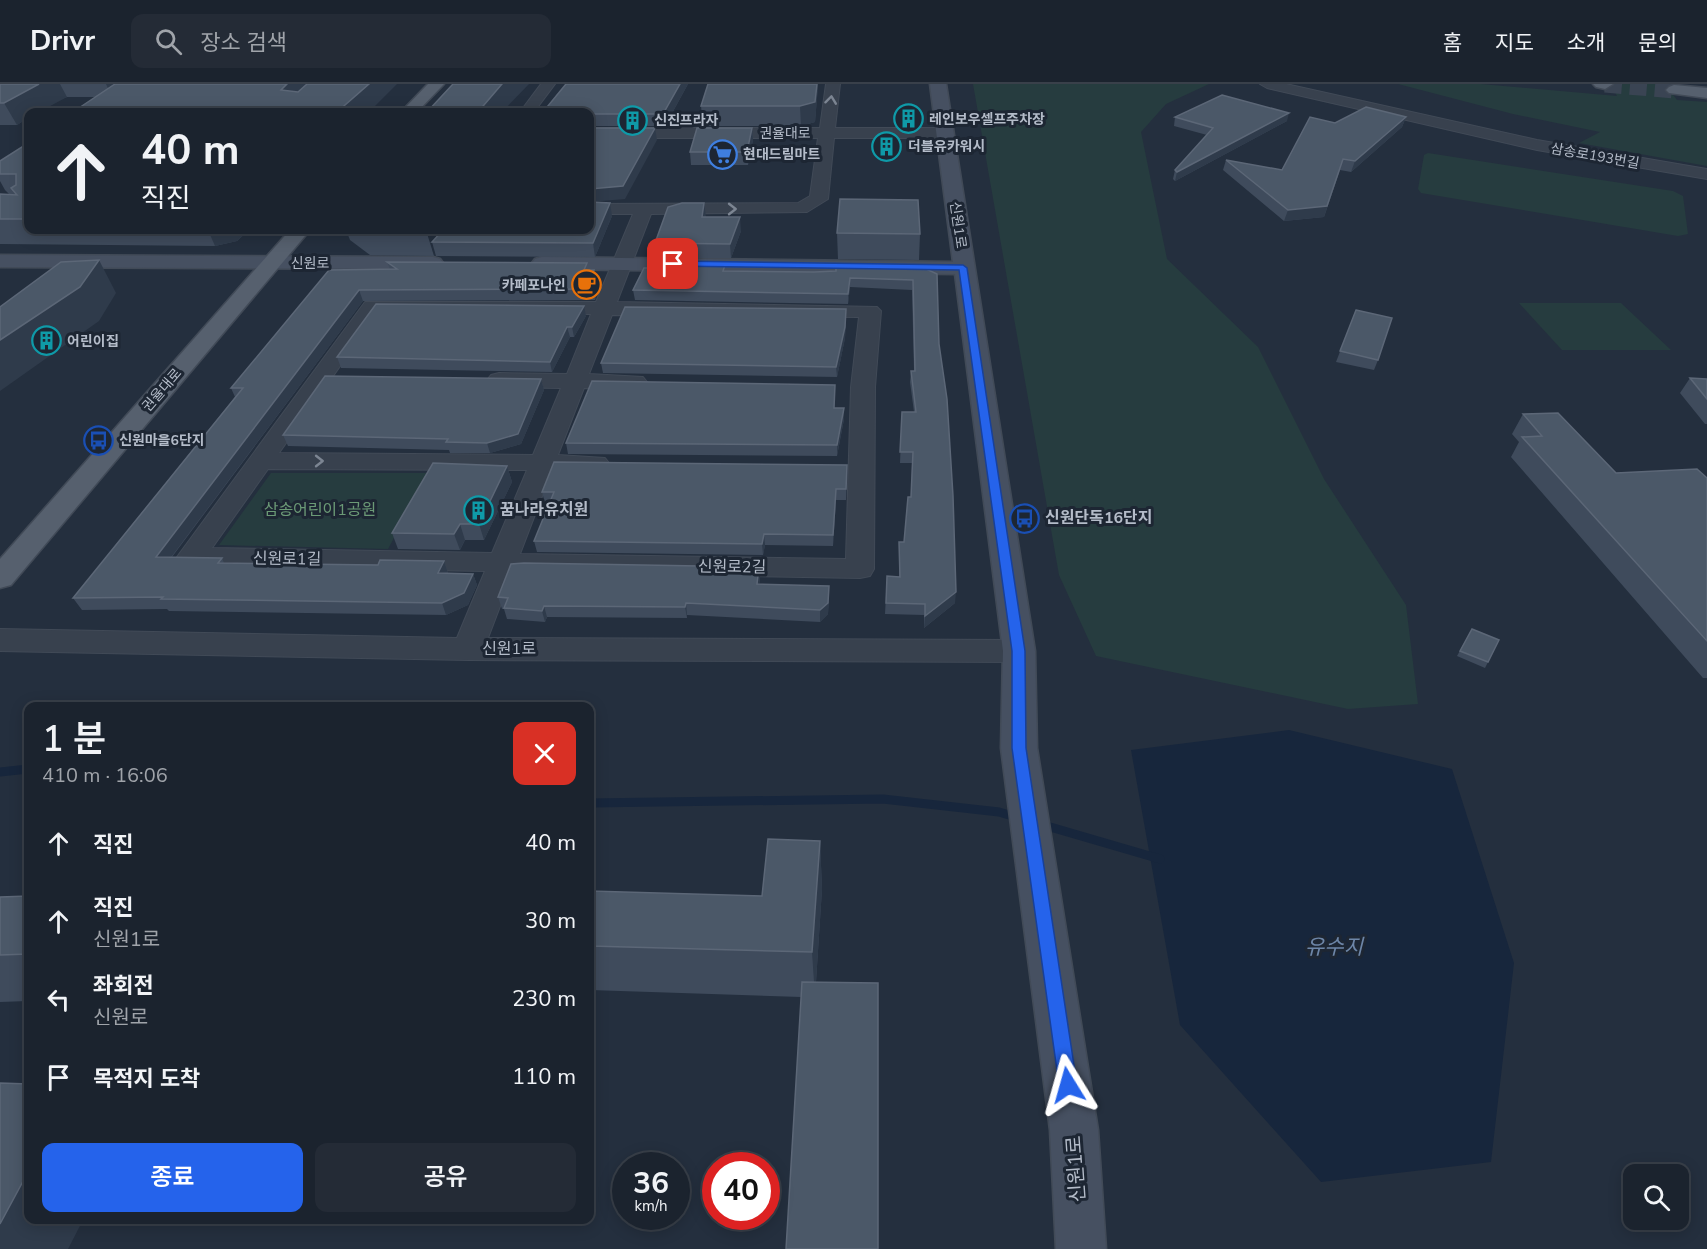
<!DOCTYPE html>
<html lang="ko">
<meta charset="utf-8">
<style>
:root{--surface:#1b232e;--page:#242b36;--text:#f1f3f6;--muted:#a0a4aa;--line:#39404a;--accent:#2563eb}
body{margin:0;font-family:"Nunito Sans","Noto Sans KR",sans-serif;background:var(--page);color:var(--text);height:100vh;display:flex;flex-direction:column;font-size:22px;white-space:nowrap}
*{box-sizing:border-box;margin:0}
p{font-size:20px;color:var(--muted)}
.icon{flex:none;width:33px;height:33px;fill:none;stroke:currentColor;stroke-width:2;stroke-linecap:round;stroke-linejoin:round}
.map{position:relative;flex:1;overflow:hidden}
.details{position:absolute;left:24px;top:618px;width:570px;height:522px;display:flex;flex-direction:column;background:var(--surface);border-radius:12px;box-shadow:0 3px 15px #0003,0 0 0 2px var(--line)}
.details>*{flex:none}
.guide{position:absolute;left:24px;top:24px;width:570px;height:126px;border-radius:12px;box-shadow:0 3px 15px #0003,0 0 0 2px var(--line);background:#1b232e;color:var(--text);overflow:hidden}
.fabs{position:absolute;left:1623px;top:1080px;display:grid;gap:12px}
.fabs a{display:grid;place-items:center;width:66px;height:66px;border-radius:12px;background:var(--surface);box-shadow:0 3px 15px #0003,0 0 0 2px var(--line);font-size:30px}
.speed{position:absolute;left:612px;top:1068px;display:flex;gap:12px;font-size:30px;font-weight:700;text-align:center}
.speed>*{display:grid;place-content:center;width:78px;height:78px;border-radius:50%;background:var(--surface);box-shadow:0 3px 15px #0003,0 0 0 2px var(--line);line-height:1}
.speed small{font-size:15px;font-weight:400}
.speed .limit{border:9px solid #d22;background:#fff;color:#111}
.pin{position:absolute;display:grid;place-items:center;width:51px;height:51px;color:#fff;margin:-26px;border-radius:12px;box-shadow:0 3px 9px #0006}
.me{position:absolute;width:66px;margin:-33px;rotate:352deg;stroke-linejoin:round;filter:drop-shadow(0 0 4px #0008)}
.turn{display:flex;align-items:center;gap:21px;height:126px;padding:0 18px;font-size:27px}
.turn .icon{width:78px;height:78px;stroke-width:2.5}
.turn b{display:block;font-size:42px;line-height:51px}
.round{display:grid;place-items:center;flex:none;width:63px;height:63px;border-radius:12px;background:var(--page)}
.headline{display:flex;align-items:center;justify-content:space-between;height:102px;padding:0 18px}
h1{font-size:36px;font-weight:600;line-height:45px}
.primary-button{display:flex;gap:12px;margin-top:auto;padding:12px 18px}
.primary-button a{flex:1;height:69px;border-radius:12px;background:var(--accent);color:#fff;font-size:24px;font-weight:600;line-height:69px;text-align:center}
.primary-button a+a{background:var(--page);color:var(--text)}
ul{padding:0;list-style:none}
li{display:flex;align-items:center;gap:18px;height:78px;padding:0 18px}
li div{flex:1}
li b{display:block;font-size:22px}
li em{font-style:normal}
header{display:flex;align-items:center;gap:36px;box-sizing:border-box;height:84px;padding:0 30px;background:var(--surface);border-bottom:2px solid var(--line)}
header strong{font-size:28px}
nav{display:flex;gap:33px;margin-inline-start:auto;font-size:21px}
.search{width:420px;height:54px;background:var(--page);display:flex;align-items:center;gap:15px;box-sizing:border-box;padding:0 21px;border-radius:12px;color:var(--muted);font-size:22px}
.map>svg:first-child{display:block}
.green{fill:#263c3f}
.water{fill:#17263c}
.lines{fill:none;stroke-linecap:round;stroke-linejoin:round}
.stream{stroke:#17263c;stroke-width:9}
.primary-tunnel{stroke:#3a4453;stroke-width:17;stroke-dasharray:17 8;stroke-linecap:butt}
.street-casing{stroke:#414a57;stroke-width:2}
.secondary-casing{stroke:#414a57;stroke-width:3}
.primary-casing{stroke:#414a57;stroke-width:3}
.street{fill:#38414e;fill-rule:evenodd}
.secondary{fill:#465061;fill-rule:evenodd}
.primary{fill:#56606e;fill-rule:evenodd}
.wall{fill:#3f4b5c}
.shaded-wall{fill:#2f3b4b}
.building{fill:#4b5868;stroke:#5c6777;stroke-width:1.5}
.oneway{stroke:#7c8592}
.route{fill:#2563eb;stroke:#184099;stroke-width:1.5}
.labels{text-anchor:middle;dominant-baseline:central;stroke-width:6;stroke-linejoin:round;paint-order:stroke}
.far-poi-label{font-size:14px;font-weight:bold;fill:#b4bcc9;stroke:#1d2633;text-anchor:start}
.far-street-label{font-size:14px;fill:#b4bcc9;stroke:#1d2633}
.park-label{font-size:16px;fill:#6b9a76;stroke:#1d2633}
.poi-label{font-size:16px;font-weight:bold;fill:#b4bcc9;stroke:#1d2633;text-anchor:start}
.street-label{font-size:16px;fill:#b4bcc9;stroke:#1d2633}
.near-street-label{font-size:20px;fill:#b4bcc9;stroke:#1d2633}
.near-water-label{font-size:21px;font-style:italic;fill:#6d86a8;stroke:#1d2633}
</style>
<header>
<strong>Drivr</strong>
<div class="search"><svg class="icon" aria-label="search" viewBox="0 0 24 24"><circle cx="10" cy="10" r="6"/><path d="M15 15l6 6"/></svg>장소 검색</div>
<nav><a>홈</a><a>지도</a><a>소개</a><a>문의</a></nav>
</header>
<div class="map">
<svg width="1707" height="1165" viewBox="0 0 1707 1165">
<rect width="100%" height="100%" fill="#242f3e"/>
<!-- green -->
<g class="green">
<path d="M973 0H1209L1166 20 1141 48 1167 175 1258 263 1324 395 1406 521 1418 620 1348 625 1096 572 1059 491Z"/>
<path d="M1398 0H1481L1617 12 1610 0H1665L1677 16 1707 18V82L1579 59 1600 48 1513 30Z"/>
<path d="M1428 69 1673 107 1683 112 1688 150 1678 152 1421 109 1418 105 1424 71Z"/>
<path d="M1519 219H1621L1671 266H1562Z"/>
<path d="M271 389H429L388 465 219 461Z"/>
</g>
<!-- water -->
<path class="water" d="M1289 646 1452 685 1514 879 1491 1078 1321 1098 1180 941 1131 666Z"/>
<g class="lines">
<!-- stream -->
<g class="stream">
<path d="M0 688 28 685"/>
<path d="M590 719 883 715 999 728 1019 734"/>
<path d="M1040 740 1160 775"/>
</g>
<!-- primary-tunnel -->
<path class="primary-tunnel" d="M1605 0 1674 6"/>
<defs>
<g id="street">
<path d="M541 0H555L534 28H520Z"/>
<path d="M826 0H840L835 44H945L953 49 945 54H834L828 115 807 128 651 130 617 218 877 223 881 227 875 303 874 485 870 492 860 494 513 488 488 554 1019 556 1030 559 1035 567 1030 575 1019 578 468 576 0 567V545L457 554 485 487 191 482 181 479 177 473 365 218H596L633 130H590V120L798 119 810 112 818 54H590V44H820ZM378 228 591 230 567 290 499 289 491 291 487 296 491 301 499 303 561 304 533 371 279 369ZM612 231 859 233 851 303 846 475 520 470 552 386 605 384 609 379 605 374 558 371 584 304 635 305 643 303 647 298 643 293 589 290ZM268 385 527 386 492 469 212 464Z"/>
<path d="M1260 0H1286L1537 56 1707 85V95L1537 66 1267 4Z"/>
</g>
<g id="secondary">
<path d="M930 0H946L1035 567 1037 664 1098 1046 1106 1165H1056L1050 1046 1001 664 1003 567 955 190 542 185 535 183 532 179 535 175 542 173 953 178Z"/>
<path d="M0 171 433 173 440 175 443 179 440 183 433 185 0 183Z"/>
</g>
<g id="primary">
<path d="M428 0H444L417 28H401Z"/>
<path d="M1593 0H1613L1605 5 1596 3Z"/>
<path d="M1674 1 1707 4V14L1669 9 1666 6 1669 3Z"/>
<path d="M290 146H310L11 501 0 504V475Z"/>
</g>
</defs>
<!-- street casing -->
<use href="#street" class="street-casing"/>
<!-- secondary casing -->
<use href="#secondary" class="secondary-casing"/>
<!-- primary casing -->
<use href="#primary" class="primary-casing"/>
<!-- street -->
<use href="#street" class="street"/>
<!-- secondary -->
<use href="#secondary" class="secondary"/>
<!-- primary -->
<use href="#primary" class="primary"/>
</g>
<!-- wall -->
<g class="wall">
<path d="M0 0H397L96 13H67L28 28V34L17 41H0Z"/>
<path d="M566 0H688L665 42H590V28Z"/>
<path d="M708 0H818L815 38 801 42H703L701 22Z"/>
<path d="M1175 33 1287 37 1175 97 1173 95 1175 86 1207 51 1174 42Z"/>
<path d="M1406 33 1402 43 1351 88 1340 86 1324 133 1284 137 1223 86 1226 76 1282 86 1335 39Z"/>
<path d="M752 44 753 56 748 81H691L690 68Z"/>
<path d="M28 59V146H249L237 157 215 162 0 160V110H9L5 106 0 97V77Z"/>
<path d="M704 119 705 133 741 147 731 174H657L655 159Z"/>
<path d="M612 132 595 173 436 172 432 158Z"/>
<path d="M346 146H426L434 172 370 171 350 156Z"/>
<path d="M837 149 920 150 919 176 838 175Z"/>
<path d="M387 178 594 186 598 207 595 216 363 217 172 473 222 474 224 479 298 480 378 481 444 477 448 489 473 490 477 501 468 521 446 531 169 527 167 525 82 526 73 514 235 313 231 304 329 186 390 185Z"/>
<path d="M920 182 939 260 955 519 924 544V531L885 530 887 492 899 493V458H904L911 413 912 379H900L902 328H914L910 298 911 287H914L912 206 850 203 848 220 635 216 633 206 725 187 814 188Z"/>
<path d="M1356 226 1378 276 1374 286 1336 278Z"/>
<path d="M586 232 574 253H570L552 288 341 284 337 273Z"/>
<path d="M846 235 845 254 837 293 603 289 601 279Z"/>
<path d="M1690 294 1707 295V340H1705L1680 309Z"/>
<path d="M541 295 544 306 521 360 490 369H450L449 366 288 362 283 351Z"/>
<path d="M835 312 834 324 844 335 837 372 568 370 566 359Z"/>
<path d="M1523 330 1616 389 1707 394V594H1703L1511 373 1519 358 1512 350Z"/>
<path d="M507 382 512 398 484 456H465L460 466 398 465 392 449Z"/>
<path d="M847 392 846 416H836L833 462 765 461 763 471 537 468 534 457 550 419H545L542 408Z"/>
<path d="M760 495 759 500 829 513 828 530 820 538 687 531V534L547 533 545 538 507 535 504 525H502L498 513Z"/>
<path d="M1472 545 1488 578 1485 584 1457 572Z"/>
<path d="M820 757 822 805 816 898 801 913 590 906V807L762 812Z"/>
<path d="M28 812V917L0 918V813Z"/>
</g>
<!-- shaded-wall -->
<g class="shaded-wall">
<path d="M39 0H60L67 13 39 28H28V34L17 41 4 19Z"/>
<path d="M106 0H132L112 13Z"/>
<path d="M287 0H317L289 28 281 6Z"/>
<path d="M369 0H397L369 28H337Z"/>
<path d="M502 0H529L502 28H478Z"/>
<path d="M680 0H688L665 42 663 30Z"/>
<path d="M817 0H818V3L815 38 801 42 800 22Z"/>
<path d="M1289 29 1287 37 1175 97 1177 88Z"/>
<path d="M1406 33 1402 43 1351 88 1355 77Z"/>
<path d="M655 44 657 56 625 115 590 118V105Z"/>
<path d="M752 44 753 56 748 81 747 68Z"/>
<path d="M1343 75 1324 133 1284 137 1288 126Z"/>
<path d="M610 119 612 132 595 173 593 159Z"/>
<path d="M704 119 706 133H702Z"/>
<path d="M740 133 741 147 731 174 730 160Z"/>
<path d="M208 146H249L237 157 215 162Z"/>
<path d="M99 176 116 209 99 237 0 307V256Z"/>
<path d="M594 186 596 196 595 201 596 197 598 207 595 216 591 194Z"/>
<path d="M850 194V203L848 220V210Z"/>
<path d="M359 206 363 217 163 484 156 473Z"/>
<path d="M584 222 586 232 574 253 572 243Z"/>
<path d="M846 225 845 254 837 293 836 283Z"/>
<path d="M567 243 570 253 552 288 550 278Z"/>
<path d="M541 295 544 306 521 360 490 369 487 359Z"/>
<path d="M844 324V335L837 372V361Z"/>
<path d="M507 382 512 398 484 456 479 440Z"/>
<path d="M836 405V416L833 462V451Z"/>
<path d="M460 440 465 456 460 466 454 450Z"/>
<path d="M764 450 765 461 763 471 762 460Z"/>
<path d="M444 477 448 489 442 500 438 489Z"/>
<path d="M759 483 760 495 758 511 757 500Z"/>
<path d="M473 490 477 501 468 521 446 531 442 519Z"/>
<path d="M829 502 828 530 820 538V526Z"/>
<path d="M956 508 955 519 924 544 925 532Z"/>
<path d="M686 519 687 531V534L685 523Z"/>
<path d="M544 522 547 533 545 538 542 527Z"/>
<path d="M820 757 822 805 815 913 812 868Z"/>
<path d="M28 1088V1136H83L68 1165H0V1140Z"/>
</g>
<!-- building -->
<g class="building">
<path d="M0 0H39L4 19H0Z"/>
<path d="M115 0H287L281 6 298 8 307 0H369L337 28H73Z"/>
<path d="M453 0H502L478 28H427Z"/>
<path d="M566 0H680L663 30H590V28H543Z"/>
<path d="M708 0H817L815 18 800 22H701Z"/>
<path d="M1222 11 1289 29 1177 88 1175 86 1213 44 1175 33Z"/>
<path d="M1366 23 1406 33 1355 77 1343 75 1327 122 1288 126 1226 76 1282 86 1310 33 1335 39Z"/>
<path d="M590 44H655L623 102 590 105Z"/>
<path d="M697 44H752L747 68H690Z"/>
<path d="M28 59V135H0V110L17 111 11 104 16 101V90H0V77Z"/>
<path d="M840 115 918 116 920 150 837 149Z"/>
<path d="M590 118 610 119 593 159 432 158 443 146H590Z"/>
<path d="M682 119H704L702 133H740L730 160 655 159 668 123Z"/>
<path d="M99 176 80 203 0 256V223L61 178Z"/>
<path d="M387 178 587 179 584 186H594L591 194 596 197 593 205 359 206 156 473 222 474 218 479 378 481 380 476 444 477 438 489 473 490 464 509 442 519 161 515 163 513 73 514 243 304H231L329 186 397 185Z"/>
<path d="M650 180 725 181 723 187 814 188 836 187V182H920L937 190 939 260 947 315 953 412 956 508 925 532V520L886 519 887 492 900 493 899 458H904L908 413H911L913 368H900L902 328H916L911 287H915L913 196 850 194 848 210 633 206 644 184H648Z"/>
<path d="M376 220 584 222 572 243H567L550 278 337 273Z"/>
<path d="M625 223 846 225 845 243 836 283 601 279Z"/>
<path d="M1356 226 1392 234 1378 276 1340 267Z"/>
<path d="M325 292 541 295 518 350 487 359 446 358 448 355 283 351Z"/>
<path d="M1690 294 1707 295V315Z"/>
<path d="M592 297 835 301 834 324H844L837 361 566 359Z"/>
<path d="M1558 329 1616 389 1697 385 1707 394V557L1522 353 1542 352 1523 330Z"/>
<path d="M554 378 847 381 846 405H836L833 451 764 450 762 460 534 457 554 408H542Z"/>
<path d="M433 379 507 382 479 440H460L454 450 392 449Z"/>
<path d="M524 479 759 483 757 500 829 502 828 519 820 526 686 519 685 523 544 522 542 527 504 524 508 514 498 513 511 480Z"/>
<path d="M1472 545 1499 556 1488 578 1460 567Z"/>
<path d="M768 755 820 757 812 868 590 862V807L762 812Z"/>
<path d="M28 812V870L0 871V813Z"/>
<path d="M802 898 878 899V1165H786Z"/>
<path d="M0 999 28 1000V1088L0 1140Z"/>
</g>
<!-- one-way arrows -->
<defs><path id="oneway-chevron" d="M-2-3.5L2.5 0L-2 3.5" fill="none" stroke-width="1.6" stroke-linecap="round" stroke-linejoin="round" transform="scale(1.5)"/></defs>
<g class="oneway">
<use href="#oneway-chevron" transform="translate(831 16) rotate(-83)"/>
<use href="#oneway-chevron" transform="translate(732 125)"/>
<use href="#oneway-chevron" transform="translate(319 377)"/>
</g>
<!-- route -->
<path class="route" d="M673 177 963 181 967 184 1025 567 1026 664 1077 1001 1075 1008 1068 1010 1061 1008 1059 1001 1012 664V567L959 186 670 182Z"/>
<!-- icons -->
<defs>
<symbol id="building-ring" viewBox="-11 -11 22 22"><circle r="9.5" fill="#1d2633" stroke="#0f9aa8" stroke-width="1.5"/><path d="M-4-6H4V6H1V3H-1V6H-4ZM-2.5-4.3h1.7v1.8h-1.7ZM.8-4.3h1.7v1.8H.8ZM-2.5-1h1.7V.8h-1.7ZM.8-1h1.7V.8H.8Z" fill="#0f9aa8"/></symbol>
<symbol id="supermarket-ring" viewBox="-11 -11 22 22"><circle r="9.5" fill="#1d2633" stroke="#3f7fe0" stroke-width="1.5"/><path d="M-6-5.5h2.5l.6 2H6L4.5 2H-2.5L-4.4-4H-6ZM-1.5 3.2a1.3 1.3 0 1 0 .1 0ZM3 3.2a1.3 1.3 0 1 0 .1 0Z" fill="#3f7fe0"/></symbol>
<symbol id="cafe-ring" viewBox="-11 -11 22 22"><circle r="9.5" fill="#1d2633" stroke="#e8710a" stroke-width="1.5"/><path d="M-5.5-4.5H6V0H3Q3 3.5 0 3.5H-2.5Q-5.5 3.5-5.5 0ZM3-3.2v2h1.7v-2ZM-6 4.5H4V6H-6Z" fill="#e8710a"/></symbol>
<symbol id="bus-ring" viewBox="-11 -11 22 22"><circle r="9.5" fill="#1d2633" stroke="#1a4fb4" stroke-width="1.5"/><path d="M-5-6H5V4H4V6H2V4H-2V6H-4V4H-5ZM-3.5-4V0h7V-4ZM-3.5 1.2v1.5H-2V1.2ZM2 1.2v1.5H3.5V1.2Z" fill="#1a4fb4"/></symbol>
</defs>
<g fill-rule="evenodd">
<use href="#building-ring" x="892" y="18" width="33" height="33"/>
<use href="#building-ring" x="616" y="20" width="33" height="33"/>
<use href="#building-ring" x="870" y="46" width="33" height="33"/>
<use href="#supermarket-ring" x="706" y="54" width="33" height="33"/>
<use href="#cafe-ring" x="570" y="184" width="33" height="33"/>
<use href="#building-ring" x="30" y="240" width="33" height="33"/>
<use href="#bus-ring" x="82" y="340" width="33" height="33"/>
<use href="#building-ring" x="462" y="410" width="33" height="33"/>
<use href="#bus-ring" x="1008" y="418" width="33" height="33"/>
</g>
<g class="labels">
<!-- far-poi labels -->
<g class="far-poi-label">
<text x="929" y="35">레인보우셀프주차장</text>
<text x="654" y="36">신진프라자</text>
<text x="908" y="62">더블유카워시</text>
<text x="743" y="70">현대드림마트</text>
<text x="566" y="201" text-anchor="end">카페포나인</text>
<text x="67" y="257">어린이집</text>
<text x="119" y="356">신원마을6단지</text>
</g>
<!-- far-street labels -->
<g class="far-street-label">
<text x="785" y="49">권율대로</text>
<text transform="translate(1595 72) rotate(10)">삼송로193번길</text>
<text transform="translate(958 141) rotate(82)">신원1로</text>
<text x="310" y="179">신원로</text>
<text transform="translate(162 306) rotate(-49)">권율대로</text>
</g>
<!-- park labels -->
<g class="park-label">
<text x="320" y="426">삼송어린이1공원</text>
</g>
<!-- poi labels -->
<g class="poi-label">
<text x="500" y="426">꿈나라유치원</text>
<text x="1045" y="434">신원단독16단지</text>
</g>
<!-- street labels -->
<g class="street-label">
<text transform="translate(287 475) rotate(1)">신원로1길</text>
<text transform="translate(732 483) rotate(1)">신원로2길</text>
<text x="509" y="565">신원1로</text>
</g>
<!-- near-street labels -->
<g class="near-street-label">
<text transform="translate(1076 1085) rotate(-94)">신원1로</text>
</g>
<!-- near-water labels -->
<g class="near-water-label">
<text x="1334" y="863">유수지</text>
</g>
</g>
</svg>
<div class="fabs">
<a><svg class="icon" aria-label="search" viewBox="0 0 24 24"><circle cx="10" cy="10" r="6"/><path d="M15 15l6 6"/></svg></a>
</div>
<div class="speed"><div>36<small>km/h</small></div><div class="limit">40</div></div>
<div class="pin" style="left:673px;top:180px;background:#d93025"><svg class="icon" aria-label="arrive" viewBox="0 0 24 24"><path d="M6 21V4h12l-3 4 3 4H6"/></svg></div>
<svg class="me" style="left:1068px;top:1001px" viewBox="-20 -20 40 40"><path d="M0-17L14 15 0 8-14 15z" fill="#2563eb" stroke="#fff" stroke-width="4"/></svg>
<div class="guide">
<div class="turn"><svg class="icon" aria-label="ahead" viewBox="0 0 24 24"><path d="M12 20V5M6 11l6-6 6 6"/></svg><div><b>40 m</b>직진</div></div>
</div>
<section class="details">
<div class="headline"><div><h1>1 분</h1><p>410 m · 16:06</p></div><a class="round" style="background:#d93025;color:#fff"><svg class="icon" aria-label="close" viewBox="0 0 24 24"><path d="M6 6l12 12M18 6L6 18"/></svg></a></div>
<ul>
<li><svg class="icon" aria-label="ahead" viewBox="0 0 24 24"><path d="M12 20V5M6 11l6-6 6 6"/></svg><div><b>직진</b></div><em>40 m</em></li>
<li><svg class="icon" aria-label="ahead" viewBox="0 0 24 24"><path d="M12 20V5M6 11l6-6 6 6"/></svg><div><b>직진</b><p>신원1로</p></div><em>30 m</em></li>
<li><svg class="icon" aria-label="left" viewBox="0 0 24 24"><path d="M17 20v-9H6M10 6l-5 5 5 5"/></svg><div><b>좌회전</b><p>신원로</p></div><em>230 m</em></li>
<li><svg class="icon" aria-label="arrive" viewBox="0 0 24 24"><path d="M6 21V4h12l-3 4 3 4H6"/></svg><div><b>목적지 도착</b></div><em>110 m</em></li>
</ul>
<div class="primary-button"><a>종료</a><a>공유</a></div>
</section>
</div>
